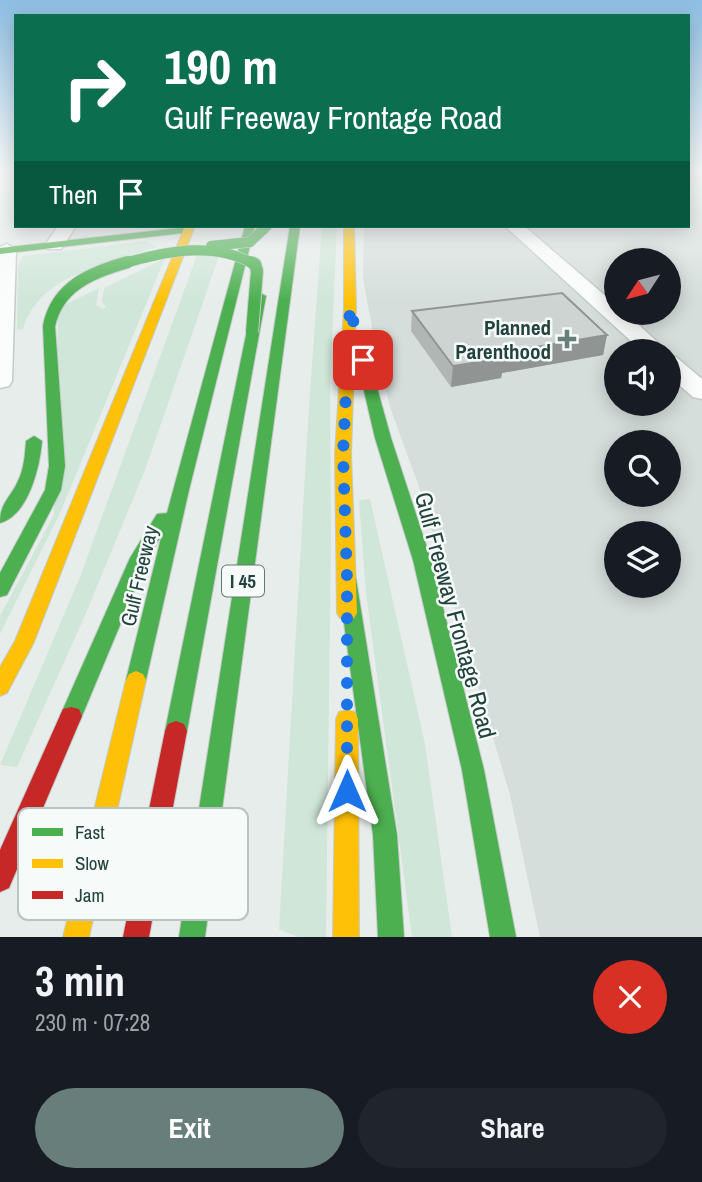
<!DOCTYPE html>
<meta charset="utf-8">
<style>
:root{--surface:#171b24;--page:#20242c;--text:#f1f3f6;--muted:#9ea1a6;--accent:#687e7b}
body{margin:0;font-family:"Archivo Narrow",sans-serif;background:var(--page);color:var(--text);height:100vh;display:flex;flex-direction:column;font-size:26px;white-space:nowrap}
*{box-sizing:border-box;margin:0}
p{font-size:23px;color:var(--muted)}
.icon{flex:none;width:38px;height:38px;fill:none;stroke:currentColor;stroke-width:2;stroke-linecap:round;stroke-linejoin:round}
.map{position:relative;height:937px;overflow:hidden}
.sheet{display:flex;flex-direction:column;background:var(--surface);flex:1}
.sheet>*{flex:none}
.hud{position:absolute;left:14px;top:14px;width:676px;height:214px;border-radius:0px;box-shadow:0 4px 18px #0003;background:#0b6e4f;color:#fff;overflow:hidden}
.needle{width:46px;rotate:234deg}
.tools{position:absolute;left:604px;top:248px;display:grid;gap:14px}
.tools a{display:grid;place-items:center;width:77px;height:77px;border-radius:50%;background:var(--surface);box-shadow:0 4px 18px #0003;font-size:35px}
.pin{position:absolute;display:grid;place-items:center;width:60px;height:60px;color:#fff;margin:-30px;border-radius:14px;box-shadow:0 4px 10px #0006}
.me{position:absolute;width:77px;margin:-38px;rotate:0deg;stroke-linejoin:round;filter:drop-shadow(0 0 5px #0008)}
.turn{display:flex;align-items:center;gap:24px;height:147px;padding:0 35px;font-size:32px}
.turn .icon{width:91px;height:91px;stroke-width:2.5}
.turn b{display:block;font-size:49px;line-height:60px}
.then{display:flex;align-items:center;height:66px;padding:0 35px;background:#0003;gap:14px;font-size:26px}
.round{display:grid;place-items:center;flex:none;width:74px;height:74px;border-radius:37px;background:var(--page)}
.head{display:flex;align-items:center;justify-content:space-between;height:119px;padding:0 35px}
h1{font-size:42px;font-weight:800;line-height:52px}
.button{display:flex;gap:14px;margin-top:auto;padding:14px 35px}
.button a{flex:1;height:80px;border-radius:42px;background:var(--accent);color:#fff;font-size:28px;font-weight:800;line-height:80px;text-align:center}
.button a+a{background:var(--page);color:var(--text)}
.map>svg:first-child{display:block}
.built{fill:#d5dedb;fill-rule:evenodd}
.green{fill:#d0e6d9}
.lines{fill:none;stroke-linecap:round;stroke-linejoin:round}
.street-casing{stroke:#c4cac8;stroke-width:3}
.fast-casing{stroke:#c3cac8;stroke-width:2}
.slow-casing{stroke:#c3cac8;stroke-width:2}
.jam-casing{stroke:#c3cac8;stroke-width:2}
.street{fill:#fbfcfc;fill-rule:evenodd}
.fast{fill:#4caf50;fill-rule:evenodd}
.slow{fill:#ffc107;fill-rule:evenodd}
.jam{fill:#c62828;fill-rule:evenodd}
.fast-bridge-far1-casing{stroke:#c2ccca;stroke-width:11;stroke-linecap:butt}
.fast-bridge-casing{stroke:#c2ccca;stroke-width:14;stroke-linecap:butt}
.fast-bridge-far1{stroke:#4caf50;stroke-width:10}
.fast-bridge{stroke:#4caf50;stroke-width:12}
.wall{fill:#b1b6b5}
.shaded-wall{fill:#909493}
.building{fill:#ced4d2;stroke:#909493;stroke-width:2}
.route{stroke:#1a73e8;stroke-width:12;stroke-dasharray:0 21.6}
.poi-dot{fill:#687e7b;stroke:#f6fbf9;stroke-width:2.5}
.labels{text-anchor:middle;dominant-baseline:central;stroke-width:5;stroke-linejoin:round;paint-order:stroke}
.shield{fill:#f6fbf9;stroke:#627a76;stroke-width:2}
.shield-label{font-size:19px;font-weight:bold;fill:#23423e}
.poi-label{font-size:21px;font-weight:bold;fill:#23423e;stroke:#f6fbf9;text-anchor:end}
.street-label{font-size:21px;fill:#23423e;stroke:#f6fbf9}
.near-street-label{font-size:24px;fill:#23423e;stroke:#f6fbf9}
.key{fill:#f6fbf9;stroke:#b7c4c1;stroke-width:2}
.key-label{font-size:19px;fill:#23423e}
</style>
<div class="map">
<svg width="702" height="937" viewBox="0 0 702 937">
<rect width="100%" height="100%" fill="#e7edeb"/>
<!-- built -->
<path class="built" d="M688 171H702V937H540L510 795 418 484 391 410 379 365 363 278 364 226H688ZM616 261H668V313H616ZM616 352H668V404H616ZM616 443H668V495H616ZM616 534H668V586H616Z"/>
<!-- green -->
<g class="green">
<path d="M322 226H337L330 384 331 535 326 937H298L279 929 308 421Z"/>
<path d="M146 241 157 247C107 265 40 273 23 329L17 330 18 267 23 256Z"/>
<path d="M197 255 219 256 145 470 86 613 17 767 0 765 80 577Z"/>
<path d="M165 258 61 511 0 634V616L54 515 58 319 64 305 99 288 96 305 103 309 106 307 102 302 104 288Z"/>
<path d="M370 499 425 744 452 937H412L366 593 359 500Z"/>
</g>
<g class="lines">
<defs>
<g id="street">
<path d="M688 171H702V175L688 177Z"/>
<path d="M58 226H76L61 249H47L45 245Z"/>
<path d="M505 226H524L616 305V313H626L668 352H643Z"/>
<path d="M7 244 16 250 12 381 9 386 0 388V247Z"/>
<path d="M668 355 676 357 702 379V399L693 397 668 375Z"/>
</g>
<g id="fast">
<path d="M245 226H255L189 490 146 680 143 686 136 689 129 686 126 680 162 534 148 558 82 716 79 723 71 725 63 723 60 716 130 558 157 514 167 513Z"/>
<path d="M290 226H300L205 937H179Z"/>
<path d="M188 227 193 230 192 232 0 254V248Z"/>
<path d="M260 293 266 296 187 731 184 738 176 741 168 738 165 731 254 296Z"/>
<path d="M49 322 55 326 65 466 61 490 7 595 0 597V573L45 490 49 466 43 326Z"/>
<path d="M360 344 366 348 391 438 431 560 484 770 516 937H490L462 770 413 560 375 438 354 348Z"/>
<path d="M34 436 42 441C40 466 29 515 0 523 0 502 10 499 18 481 24 469 25 455 26 441Z"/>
<path d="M347 572 354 574 356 579 397 835 404 937H378L373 835 338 579 340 574Z"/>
</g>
<g id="slow">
<path d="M185 226H195L34 642 7 693 0 696V667L15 641Z"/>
<path d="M344 226H354L356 308 351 454 357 613 354 618 347 620 340 618 337 613 335 454 344 308Z"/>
<path d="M136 671 143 674 146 680 89 937H63L126 680 129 674Z"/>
<path d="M347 710 355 712 358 719 359 937H333L336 719 339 712Z"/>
</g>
<g id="jam">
<path d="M71 707 79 709 82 716 9 888 0 892V850L63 709Z"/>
<path d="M176 721 184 724 187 731 149 937H123L165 731 168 724Z"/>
</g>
</defs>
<!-- street casing -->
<use href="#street" class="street-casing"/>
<!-- fast casing -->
<use href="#fast" class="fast-casing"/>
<!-- slow casing -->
<use href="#slow" class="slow-casing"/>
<!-- jam casing -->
<use href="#jam" class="jam-casing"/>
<!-- street -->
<use href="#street" class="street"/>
<!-- fast -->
<use href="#fast" class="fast"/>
<!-- slow -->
<use href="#slow" class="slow"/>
<!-- jam -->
<use href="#jam" class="jam"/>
<defs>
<g id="fast-bridge-far1">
<path d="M211 246 250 242 267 226"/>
<path d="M122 264C165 251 213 241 254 264"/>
</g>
<g id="fast-bridge">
<path d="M251 262 255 264 257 271 252 332"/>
<path d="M49 326C57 286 92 272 128 262"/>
</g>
</defs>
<!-- fast-bridge-far1 casing -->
<use href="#fast-bridge-far1" class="fast-bridge-far1-casing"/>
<!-- fast-bridge casing -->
<use href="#fast-bridge" class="fast-bridge-casing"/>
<!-- fast-bridge-far1 -->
<use href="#fast-bridge-far1" class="fast-bridge-far1"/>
<!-- fast-bridge -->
<use href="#fast-bridge" class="fast-bridge"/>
</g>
<!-- wall -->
<path class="wall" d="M412 311 607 335 603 355 502 373 501 378 451 387 411 331Z"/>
<!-- shaded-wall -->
<path class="shaded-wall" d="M607 335 603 355 502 373 501 378 451 387 453 366 500 353Z"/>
<!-- building -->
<path class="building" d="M562 293 607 335 500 353 504 358 453 366 412 311Z"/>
<!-- sky -->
<linearGradient id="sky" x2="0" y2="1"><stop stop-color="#8ebee3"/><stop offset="0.57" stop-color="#f4f7f6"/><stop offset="1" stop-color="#f4f7f6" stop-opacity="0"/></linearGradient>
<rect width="702" height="302" fill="url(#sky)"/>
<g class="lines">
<!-- route -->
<path class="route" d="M347 791V579L343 454 350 308 363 360"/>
</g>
<!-- markers -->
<path class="poi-dot" d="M563.5 328.5h7v7h7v7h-7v7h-7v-7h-7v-7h7z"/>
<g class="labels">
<!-- shield labels -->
<rect class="shield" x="222" y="565.5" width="42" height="31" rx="5"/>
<g class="shield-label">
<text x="243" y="581">I 45</text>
</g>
<!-- poi labels -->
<g class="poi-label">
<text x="551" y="327">Planned<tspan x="551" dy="24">Parenthood</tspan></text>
</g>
<!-- street labels -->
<g class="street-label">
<text transform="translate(139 576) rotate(-77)">Gulf Freeway</text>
</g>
<!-- near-street labels -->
<g class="near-street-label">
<text transform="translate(456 615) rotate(75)">Gulf Freeway Frontage Road</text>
</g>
</g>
<!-- legend -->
<rect x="18" y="808" width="230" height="112" rx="10" class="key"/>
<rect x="32" y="828" width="31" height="8" fill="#4caf50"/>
<rect x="32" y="859" width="31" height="9" fill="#ffc107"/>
<rect x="32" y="891" width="31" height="8" fill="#c62828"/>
<g class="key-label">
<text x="75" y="839">Fast</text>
<text x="75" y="870">Slow</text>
<text x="75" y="902">Jam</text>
</g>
</svg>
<div class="tools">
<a><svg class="needle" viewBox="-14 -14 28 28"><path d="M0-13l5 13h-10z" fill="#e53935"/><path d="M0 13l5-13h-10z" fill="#9ea1a6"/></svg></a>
<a><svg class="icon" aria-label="sound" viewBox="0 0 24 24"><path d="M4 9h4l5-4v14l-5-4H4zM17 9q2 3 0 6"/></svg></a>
<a><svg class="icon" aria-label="search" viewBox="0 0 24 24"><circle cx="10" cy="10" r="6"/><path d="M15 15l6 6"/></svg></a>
<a><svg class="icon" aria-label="layers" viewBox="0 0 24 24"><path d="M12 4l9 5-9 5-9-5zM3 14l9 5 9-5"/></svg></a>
</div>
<div class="pin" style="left:363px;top:360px;background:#d93025"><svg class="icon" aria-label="arrive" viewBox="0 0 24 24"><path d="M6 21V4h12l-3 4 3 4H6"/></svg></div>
<svg class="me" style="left:347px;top:791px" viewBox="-20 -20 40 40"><path d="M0-17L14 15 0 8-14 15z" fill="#1a73e8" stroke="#fff" stroke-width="4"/></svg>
<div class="hud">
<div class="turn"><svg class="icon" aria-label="right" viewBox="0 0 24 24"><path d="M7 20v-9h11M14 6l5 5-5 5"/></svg><div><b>190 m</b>Gulf Freeway Frontage Road</div></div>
<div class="then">Then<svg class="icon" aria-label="arrive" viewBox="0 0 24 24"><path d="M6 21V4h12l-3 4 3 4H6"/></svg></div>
</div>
</div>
<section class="sheet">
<div class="head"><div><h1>3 min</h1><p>230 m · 07:28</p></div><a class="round" style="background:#d93025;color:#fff"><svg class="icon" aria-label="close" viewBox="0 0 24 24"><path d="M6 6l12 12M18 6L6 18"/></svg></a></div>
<div class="button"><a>Exit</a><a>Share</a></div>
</section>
